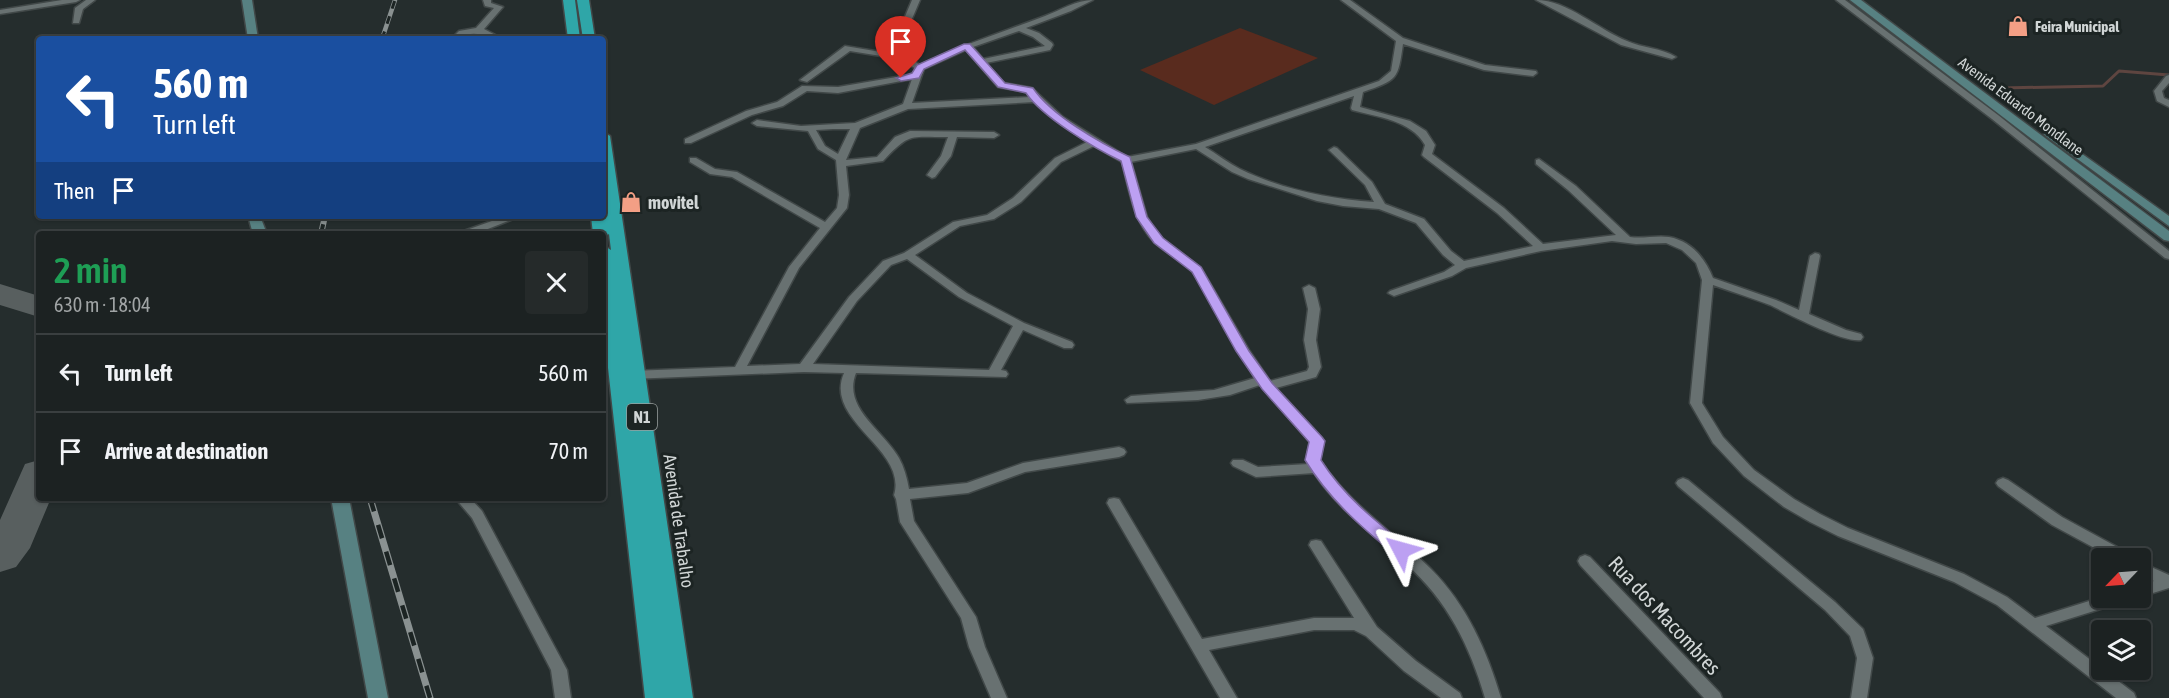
<!DOCTYPE html>
<meta charset="utf-8">
<style>
:root{--surface:#1c2222;--page:#252a2a;--text:#f1f3f6;--muted:#a0a4a5;--line:#3a3f40}
body{margin:0;font-family:"Asap Condensed",sans-serif;background:var(--page);color:var(--text);height:100vh;display:flex;flex-direction:column;font-size:22px;white-space:nowrap}
*{box-sizing:border-box;margin:0}
p{font-size:20px;color:var(--muted)}
.icon{flex:none;width:33px;height:33px;fill:none;stroke:currentColor;stroke-width:2;stroke-linecap:round;stroke-linejoin:round}
.map{position:relative;flex:1;overflow:hidden}
.details{position:absolute;left:36px;top:231px;width:570px;height:270px;display:flex;flex-direction:column;background:var(--surface);border-radius:6px;box-shadow:0 2px 4px #0004,0 0 0 2px var(--line)}
.details>*{flex:none}
.guide{position:absolute;left:36px;top:36px;width:570px;height:183px;border-radius:6px;box-shadow:0 2px 4px #0004,0 0 0 2px var(--line);background:#1a4fa0;color:#fff;overflow:hidden}
.needle{width:39px;rotate:245deg}
.buttons{position:absolute;left:2091px;top:548px;display:grid;gap:12px}
.buttons a{display:grid;place-items:center;width:60px;height:60px;border-radius:6px;background:var(--surface);box-shadow:0 2px 4px #0004,0 0 0 2px var(--line);font-size:30px}
.pin{position:absolute;display:grid;place-items:center;width:51px;height:51px;color:#fff;margin:-62px -26px;border-radius:50% 50% 50% 0;rotate:-45deg;box-shadow:0 0 6px #0007}
.pin .icon{rotate:45deg}
.me{position:absolute;width:66px;margin:-33px;rotate:309deg;stroke-linejoin:round;filter:drop-shadow(0 0 4px #0008)}
.turn{display:flex;align-items:center;gap:21px;height:126px;padding:0 18px;font-size:27px}
.turn .icon{width:78px;height:78px;stroke-width:2.5}
.turn b{display:block;font-size:42px;line-height:51px}
.then{display:flex;align-items:center;height:57px;padding:0 18px;background:#0003;gap:12px;font-size:22px}
.round{display:grid;place-items:center;flex:none;width:63px;height:63px;border-radius:6px;background:var(--page)}
.overview{display:flex;align-items:center;justify-content:space-between;height:102px;padding:0 18px}
h1{font-size:36px;font-weight:600;line-height:45px;color:#1e9e55}
ul{padding:0;list-style:none}
li{display:flex;align-items:center;gap:18px;height:78px;padding:0 18px;border-top:2px solid var(--line)}
li div{flex:1}
li b{display:block;font-size:22px}
li em{font-style:normal}
.map>svg:first-child{display:block}
.green{fill:#592b1e}
.lines{fill:none;stroke-linecap:round;stroke-linejoin:round}
.stream{stroke:#5e4540;stroke-width:3}
.taxiway{fill:#585f5f;fill-rule:evenodd}
.street-casing{stroke:#414848;stroke-width:3}
.secondary-casing{stroke:#414848;stroke-width:3}
.highway-casing{stroke:#414848;stroke-width:3}
.street{fill:#687171;fill-rule:evenodd}
.secondary{fill:#578182;fill-rule:evenodd}
.highway{fill:#2fa6a8;fill-rule:evenodd}
.rail-far2-casing{stroke:#8a9191;stroke-width:4.5}
.rail-far1-casing{stroke:#8a9191;stroke-width:6}
.rail-casing{stroke:#8a9191;stroke-width:7}
.rail-far2{stroke:#1c2423;stroke-width:3;stroke-dasharray:8;stroke-linecap:butt}
.rail-far1{stroke:#1c2423;stroke-width:4;stroke-dasharray:10;stroke-linecap:butt}
.rail{stroke:#1c2423;stroke-width:4.5;stroke-dasharray:14;stroke-linecap:butt}
.route{fill:#bca0f2;stroke:#7a689d;stroke-width:1.5}
.labels{text-anchor:middle;dominant-baseline:central;stroke-width:6;stroke-linejoin:round;paint-order:stroke}
.far-poi-label{font-size:15px;font-weight:bold;fill:#d1d6d6;stroke:#1c2423;text-anchor:start}
.far-street-label{font-size:15px;fill:#d1d6d6;stroke:#1c2423}
.shield{fill:#1c2423;stroke:#9ba1a0;stroke-width:1.5}
.shield-label{font-size:16px;font-weight:bold;fill:#d1d6d6}
.poi-label{font-size:18px;font-weight:bold;fill:#d1d6d6;stroke:#1c2423;text-anchor:start}
.street-label{font-size:18px;fill:#d1d6d6;stroke:#1c2423}
.near-street-label{font-size:21px;fill:#d1d6d6;stroke:#1c2423}
</style>
<div class="map">
<svg width="2169" height="698" viewBox="0 0 2169 698">
<rect width="100%" height="100%" fill="#252d2d"/>
<!-- green -->
<path class="green" d="M1240 28 1318 58 1214 105 1140 70Z"/>
<g class="lines">
<!-- stream -->
<path class="stream" d="M2002 88 2103 86 2119 71 2169 75"/>
<!-- taxiway -->
<g class="taxiway">
<path d="M0 284 39 296V317L0 305Z"/>
<path d="M39 460V498H51L30 548 16 567 0 572V520L25 464Z"/>
</g>
<defs>
<g id="street">
<path d="M62 0H80L76 2 0 14V10Z"/>
<path d="M86 0H95L83 9 79 23H73L75 8Z"/>
<path d="M483 0H491V3L503 7 484 29 503 39C487 39 474 27 460 39H451L459 31 476 28 494 8 485 6Z"/>
<path d="M912 0H920L903 40 909 57 920 65C961 45 1003 32 1045 16 1061 10 1076 0 1093 0L1071 11 1026 28 1039 33 1052 43 1053 45 1050 50 986 63 1004 83 1032 88 1063 117 1127 157 1196 144 1379 81 1391 71 1396 41 1341 0H1350L1403 38 1485 65 1536 71 1537 73 1533 76 1484 70 1403 44C1398 79 1398 80 1363 92L1360 107 1410 121 1426 131 1435 145 1432 154 1504 208 1543 244 1616 235 1568 190 1536 164V160L1539 159 1576 186 1630 237C1643 239 1656 235 1669 237 1691 241 1705 258 1713 278L1776 300 1799 310 1810 256 1815 253 1819 254 1820 256 1809 314 1846 330 1861 334 1863 337 1861 340C1843 343 1789 314 1770 305 1752 298 1732 292 1713 285L1702 403 1723 437 1754 470 1794 499 1820 514 1848 528 1964 574 2007 597 2035 618 2102 597H2129L2126 601 2046 626 2134 693 2136 698H2116L1997 605 1954 582 1838 536 1810 522 1784 507 1744 476 1713 443 1690 403 1702 280 1696 263 1682 250 1666 243 1636 244 1612 241 1541 251 1466 268 1452 276 1394 296 1388 293 1390 291 1444 272 1455 265 1443 255 1416 223 1379 209 1343 206 1317 201 1248 179 1232 172 1196 149 1131 162 1147 217 1154 229 1162 238 1201 268 1249 350 1270 381 1307 371 1309 367 1304 340 1308 309 1303 288 1309 285 1315 288 1320 309 1316 340 1321 367 1316 377 1276 388 1322 438 1324 441 1320 460C1350 505 1394 532 1431 569 1467 605 1487 651 1501 698H1485C1470 646 1447 600 1406 564 1375 535 1338 510 1314 473L1256 477 1233 466 1231 463 1233 460H1243L1258 467 1309 464 1306 460 1310 442 1260 385 1230 395 1198 400 1127 403 1125 400 1131 396 1214 390 1255 378C1233 345 1216 308 1194 274 1185 261 1166 254 1154 242 1133 221 1129 189 1122 162L1094 146 1061 162 1021 202 994 219 960 226 915 255 967 293 1024 323 1072 342 1074 345 1072 348H1064L1023 330 1001 370 1006 371 1008 374 1006 377 856 373C842 408 884 431 899 458 904 467 907 478 909 489L967 483 1023 463 1119 447 1124 449 1126 452 1124 455 1119 457 1025 472 968 493 910 499 914 521 976 617 985 647 1007 698H991L969 647 961 618 900 522 896 499 894 495C908 449 823 421 844 373L804 372 631 379 625 375 631 371 735 367 789 267 820 228 732 177 710 174 690 162V158H696L715 169 737 172 825 222 837 208 839 195 836 160 818 149 808 131 757 126 752 123 757 120 801 126 855 123 903 104 912 79 838 93 807 91 783 106 752 115 691 143H685V139L746 111 777 102 802 86 838 87 914 74 916 69 902 60 900 56H881L850 51 807 82 800 80 845 46 881 52 899 51 895 40ZM1019 31 1033 37 1045 46 983 59 973 47ZM966 50 998 87 1026 92 1030 97 912 103 924 69ZM1354 96 1351 108 1352 110C1377 117 1411 120 1425 145L1422 155 1424 157 1497 213 1533 246 1464 261 1451 251 1424 219 1385 204 1372 182 1337 148 1334 147 1329 150 1365 185 1374 202C1329 199 1281 189 1240 169 1228 163 1217 154 1205 147ZM1034 102 1057 121 1087 142 1055 158 1013 198 987 215 953 222 904 253 883 261 849 297 800 364 747 366 799 268 847 208 849 195 846 166 883 161C910 132 910 137 948 137L941 156 927 175 932 178 935 177 951 156 957 137 994 138 999 135 994 132 910 131 895 137 877 157 846 160 860 128 908 109ZM833 129H850L838 154 825 146 816 130ZM907 259 959 297 1013 326 989 370 813 364 857 301 891 265Z"/>
<path d="M1536 0C1567 0 1599 30 1627 41 1642 48 1662 48 1676 57L1672 59 1621 45Z"/>
<path d="M1836 0H1845L1998 115 2169 251V259L2165 258 1992 119Z"/>
<path d="M2169 75V83L2162 91 2164 98 2169 100V107L2157 101 2154 91 2166 76Z"/>
<path d="M506 216H521L475 234H460L461 232Z"/>
<path d="M1683 478 1688 480 1835 602 1863 629 1873 658 1867 698H1851L1857 658 1850 636 1825 610 1678 486 1676 483 1678 480Z"/>
<path d="M2003 478 2008 480 2062 517 2130 554 2132 558H2113L2052 525 1998 486 1996 483 1998 480Z"/>
<path d="M455 498H470L482 511 567 670 571 698H555L551 670 472 518Z"/>
<path d="M1114 498 1119 499 1202 639 1314 618H1354L1309 545 1311 541 1316 540 1321 541 1377 627 1416 661 1460 693 1462 698H1441L1404 671 1366 636 1354 630H1314L1209 650 1237 698H1220L1107 503 1109 499Z"/>
<path d="M1585 555 1590 557 1720 693 1722 698H1704L1580 565 1578 561 1580 557Z"/>
<path d="M2140 562 2169 575V588L2140 597V585L2154 581 2140 574Z"/>
</g>
<g id="secondary">
<path d="M242 0H252L258 39H248Z"/>
<path d="M1850 0H1861L2169 231V241L2164 240Z"/>
<path d="M2050 131 2169 216V226L2046 136 2044 134Z"/>
<path d="M248 216H260L267 234H253Z"/>
<path d="M331 498H349L388 698H368Z"/>
</g>
<g id="highway">
<path d="M563 0H575L580 39H568Z"/>
<path d="M577 0H589L595 39H583Z"/>
<path d="M603 132 610 136 693 698H645L603 323V245L611 250 609 234 603 238V234H593L591 216H603V212L606 215 603 190Z"/>
</g>
</defs>
<!-- street casing -->
<use href="#street" class="street-casing"/>
<!-- secondary casing -->
<use href="#secondary" class="secondary-casing"/>
<!-- highway casing -->
<use href="#highway" class="highway-casing"/>
<!-- street -->
<use href="#street" class="street"/>
<!-- secondary -->
<use href="#secondary" class="secondary"/>
<!-- highway -->
<use href="#highway" class="highway"/>
<defs>
<path id="rail-far2" d="M382 39 395 0"/>
<path id="rail-far1" d="M321 234 325 216"/>
<path id="rail" d="M370 498 430 698"/>
</defs>
<!-- rail-far2 casing -->
<use href="#rail-far2" class="rail-far2-casing"/>
<!-- rail-far1 casing -->
<use href="#rail-far1" class="rail-far1-casing"/>
<!-- rail casing -->
<use href="#rail" class="rail-casing"/>
<!-- rail-far2 -->
<use href="#rail-far2" class="rail-far2"/>
<!-- rail-far1 -->
<use href="#rail-far1" class="rail-far1"/>
<!-- rail -->
<use href="#rail" class="rail"/>
</g>
<!-- route -->
<path class="route" d="M964 44H970L1005 83 1033 88C1051 115 1100 143 1130 157L1147 217 1163 238 1201 267 1249 351 1272 383 1322 437 1325 441 1321 460C1343 495 1374 520 1407 546L1409 550 1407 555 1401 556 1395 555C1360 526 1329 499 1305 460L1309 442 1262 389 1236 351 1192 272 1154 243 1136 217 1121 161C1094 148 1042 117 1026 93L998 87 965 50 924 69 919 78 901 81 896 78 912 73 917 65Z"/>
<!-- icons -->
<defs>
<symbol id="shop-bare" viewBox="-9 -9 18 18"><path d="M-5-2.5h2.3a2.7 3.5 0 0 1 5.4 0H5L5.5 6h-11ZM-1.5-2.5h3a1.5 2.3 0 0 0-3 0Z" fill="#f39f85" stroke="#1c2423" stroke-width="2.5" paint-order="stroke"/></symbol>
</defs>
<g fill-rule="evenodd">
<use href="#shop-bare" x="2003" y="11" width="30" height="30"/>
<use href="#shop-bare" x="616" y="187" width="30" height="30"/>
</g>
<g class="labels">
<!-- far-poi labels -->
<g class="far-poi-label">
<text x="2035" y="26">Feira Municipal</text>
</g>
<!-- far-street labels -->
<g class="far-street-label">
<text transform="translate(2021 106) rotate(37)">Avenida Eduardo Mondlane</text>
</g>
<!-- shield labels -->
<rect class="shield" x="627" y="404" width="30" height="26" rx="4.5"/>
<g class="shield-label">
<text x="642" y="417">N1</text>
</g>
<!-- poi labels -->
<g class="poi-label">
<text x="648" y="202">movitel</text>
</g>
<!-- street labels -->
<g class="street-label">
<text transform="translate(679 521) rotate(82)">Avenida de Trabalho</text>
</g>
<!-- near-street labels -->
<g class="near-street-label">
<text transform="translate(1665 615) rotate(47)">Rua dos Macombres</text>
</g>
</g>
</svg>
<div class="buttons">
<a><svg class="needle" viewBox="-14 -14 28 28"><path d="M0-13l5 13h-10z" fill="#e53935"/><path d="M0 13l5-13h-10z" fill="#a0a4a5"/></svg></a>
<a><svg class="icon" aria-label="layers" viewBox="0 0 24 24"><path d="M12 4l9 5-9 5-9-5zM3 14l9 5 9-5"/></svg></a>
</div>
<div class="pin" style="left:901px;top:78px;background:#d93025"><svg class="icon" aria-label="arrive" viewBox="0 0 24 24"><path d="M6 21V4h12l-3 4 3 4H6"/></svg></div>
<svg class="me" style="left:1401px;top:550px" viewBox="-20 -20 40 40"><path d="M0-17L14 15 0 8-14 15z" fill="#bca0f2" stroke="#fff" stroke-width="4"/></svg>
<div class="guide">
<div class="turn"><svg class="icon" aria-label="left" viewBox="0 0 24 24"><path d="M17 20v-9H6M10 6l-5 5 5 5"/></svg><div><b>560 m</b>Turn left</div></div>
<div class="then">Then<svg class="icon" aria-label="arrive" viewBox="0 0 24 24"><path d="M6 21V4h12l-3 4 3 4H6"/></svg></div>
</div>
<section class="details">
<div class="overview"><div><h1>2 min</h1><p>630 m · 18:04</p></div><a class="round"><svg class="icon" aria-label="close" viewBox="0 0 24 24"><path d="M6 6l12 12M18 6L6 18"/></svg></a></div>
<ul>
<li><svg class="icon" aria-label="left" viewBox="0 0 24 24"><path d="M17 20v-9H6M10 6l-5 5 5 5"/></svg><div><b>Turn left</b></div><em>560 m</em></li>
<li><svg class="icon" aria-label="arrive" viewBox="0 0 24 24"><path d="M6 21V4h12l-3 4 3 4H6"/></svg><div><b>Arrive at destination</b></div><em>70 m</em></li>
</ul>
</section>
</div>
